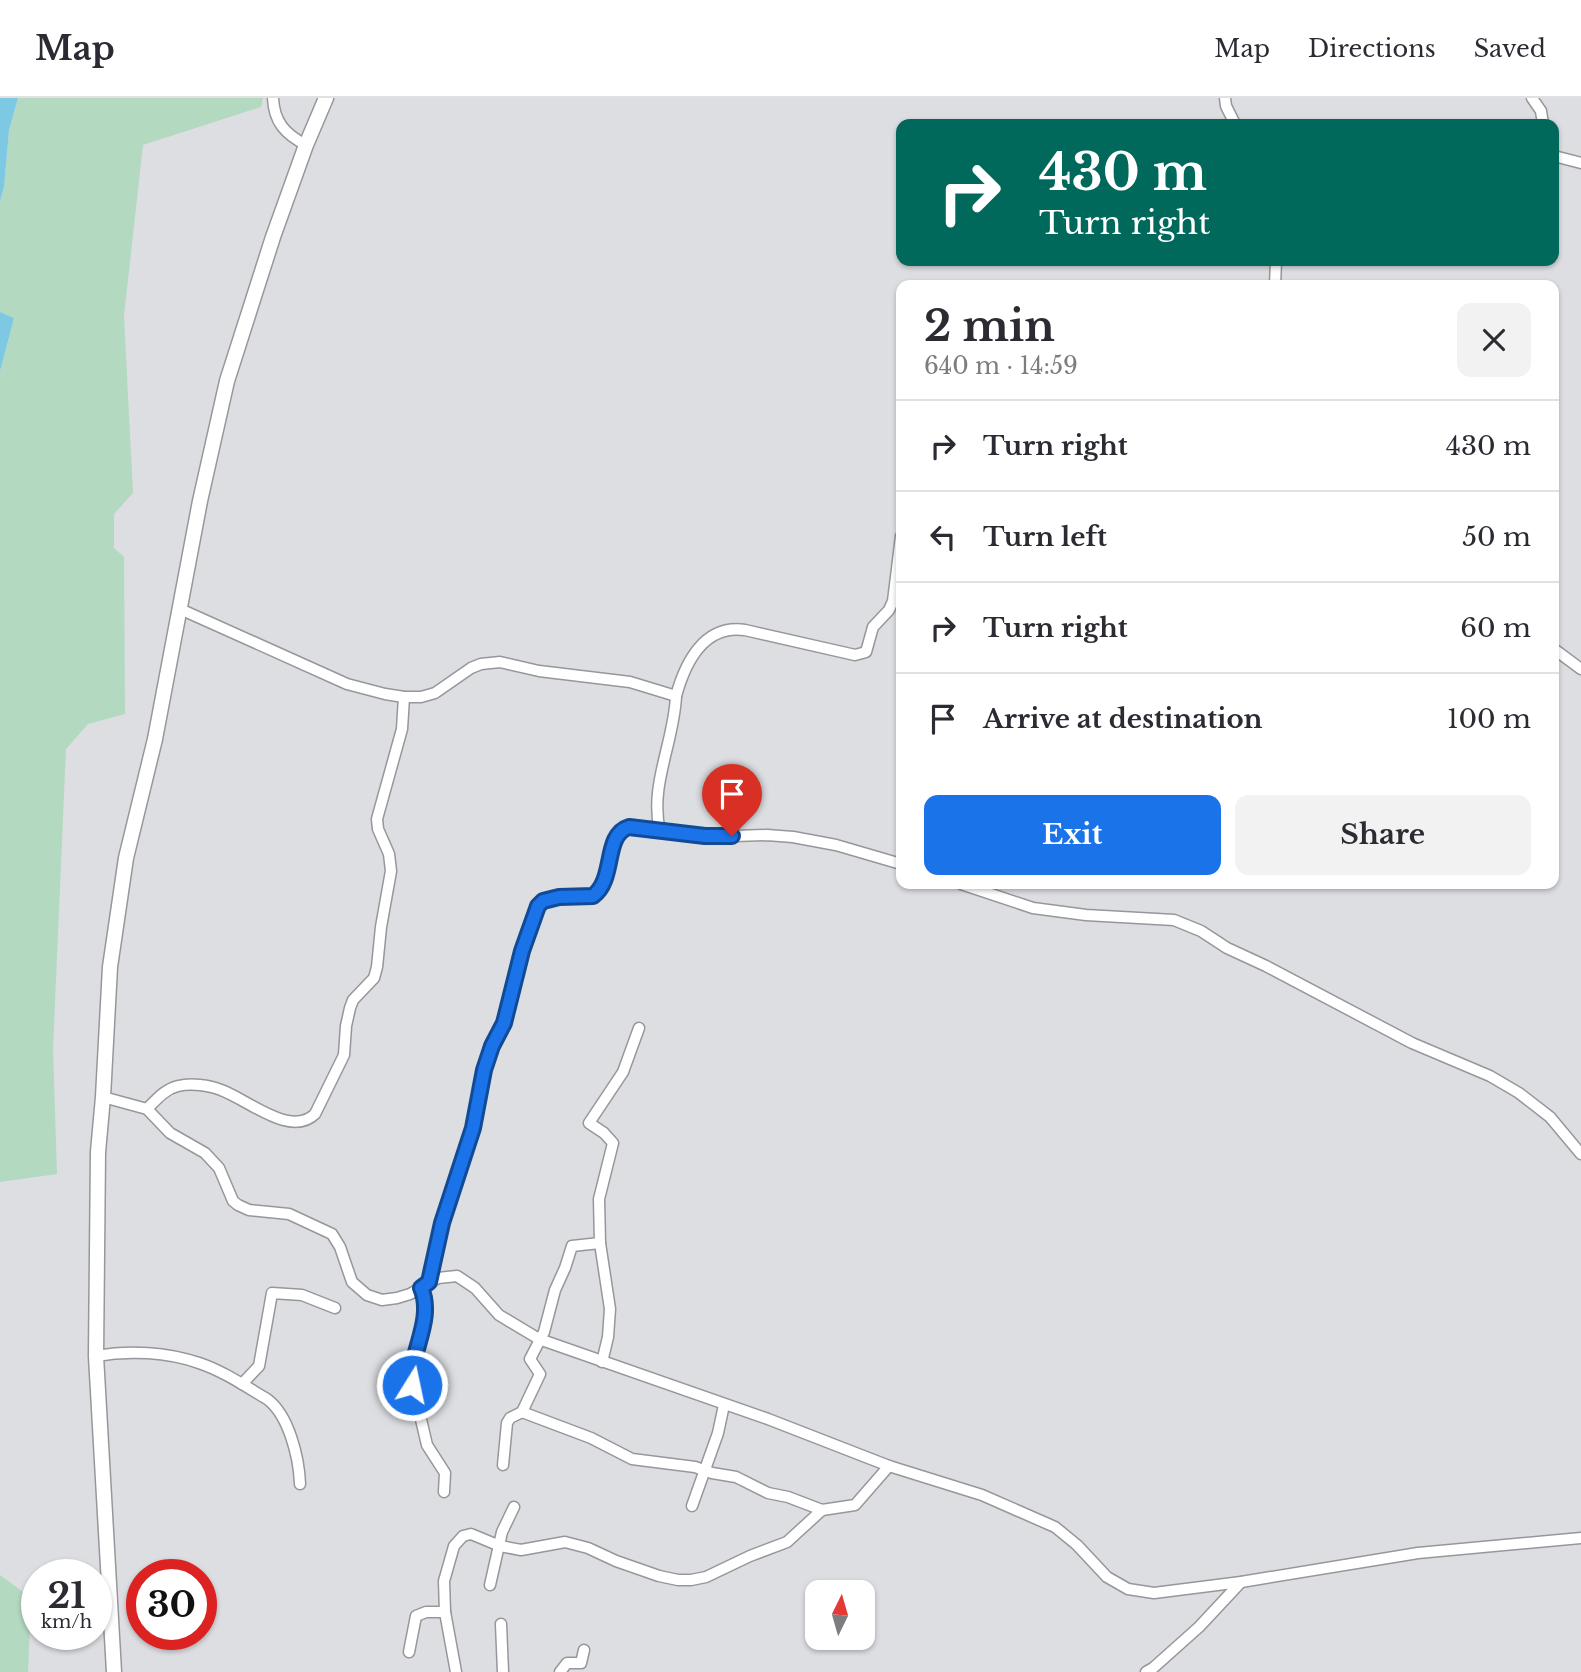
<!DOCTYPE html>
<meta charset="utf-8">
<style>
:root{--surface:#fff;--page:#f2f2f3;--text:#2b2b33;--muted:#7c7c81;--line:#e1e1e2;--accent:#1a73e8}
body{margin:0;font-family:"Libre Baskerville",serif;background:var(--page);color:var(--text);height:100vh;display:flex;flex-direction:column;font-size:26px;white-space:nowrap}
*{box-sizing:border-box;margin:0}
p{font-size:23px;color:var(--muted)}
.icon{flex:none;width:38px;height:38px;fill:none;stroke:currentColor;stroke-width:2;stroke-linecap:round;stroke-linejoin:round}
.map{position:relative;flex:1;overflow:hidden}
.sheet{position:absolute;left:896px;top:182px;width:663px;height:609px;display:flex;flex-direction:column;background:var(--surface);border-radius:14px;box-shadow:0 2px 5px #0004}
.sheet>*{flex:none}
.guide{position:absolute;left:896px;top:21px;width:663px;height:147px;border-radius:14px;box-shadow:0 2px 5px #0004;background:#00695c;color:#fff;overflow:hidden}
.needle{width:46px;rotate:5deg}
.buttons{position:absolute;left:805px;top:1482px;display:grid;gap:14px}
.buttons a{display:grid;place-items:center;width:70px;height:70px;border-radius:14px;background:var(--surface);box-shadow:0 2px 5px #0004;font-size:35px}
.speed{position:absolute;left:21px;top:1461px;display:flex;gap:14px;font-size:35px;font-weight:700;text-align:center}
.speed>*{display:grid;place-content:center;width:91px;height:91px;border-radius:50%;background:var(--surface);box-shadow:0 2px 5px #0004;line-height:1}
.speed small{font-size:18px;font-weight:400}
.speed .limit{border:10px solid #d22;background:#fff;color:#111}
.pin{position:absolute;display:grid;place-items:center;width:60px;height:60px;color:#fff;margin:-72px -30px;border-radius:50% 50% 50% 0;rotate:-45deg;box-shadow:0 0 7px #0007}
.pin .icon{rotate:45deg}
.me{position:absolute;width:77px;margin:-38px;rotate:10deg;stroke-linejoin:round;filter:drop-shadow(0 0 5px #0008)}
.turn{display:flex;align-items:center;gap:24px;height:147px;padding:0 28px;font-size:32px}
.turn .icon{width:91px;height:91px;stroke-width:2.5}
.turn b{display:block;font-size:49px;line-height:60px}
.round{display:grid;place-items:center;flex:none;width:74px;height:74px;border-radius:14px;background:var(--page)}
.headline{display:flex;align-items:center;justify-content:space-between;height:119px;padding:0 28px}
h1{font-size:42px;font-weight:700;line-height:52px}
.primary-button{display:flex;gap:14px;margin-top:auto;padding:14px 28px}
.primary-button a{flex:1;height:80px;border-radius:14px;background:var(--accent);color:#fff;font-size:28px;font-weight:700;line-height:80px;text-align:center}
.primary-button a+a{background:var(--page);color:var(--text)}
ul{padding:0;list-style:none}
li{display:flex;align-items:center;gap:21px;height:91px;padding:0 28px;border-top:2px solid var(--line)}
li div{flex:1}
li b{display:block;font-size:26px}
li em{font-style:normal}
header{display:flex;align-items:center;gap:42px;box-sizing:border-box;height:98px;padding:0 35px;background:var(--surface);border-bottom:2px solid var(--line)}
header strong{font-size:33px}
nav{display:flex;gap:38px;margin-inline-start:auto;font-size:24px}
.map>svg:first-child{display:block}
.green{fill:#b3d9c0}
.water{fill:#7dc8e2}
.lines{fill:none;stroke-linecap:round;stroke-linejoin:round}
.minor-casing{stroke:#97979b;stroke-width:13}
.major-casing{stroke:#97979b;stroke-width:17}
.minor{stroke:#fff;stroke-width:10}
.major{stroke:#fff;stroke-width:14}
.route-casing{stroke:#114b97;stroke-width:18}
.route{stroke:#1a73e8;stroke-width:12}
</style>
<header>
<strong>Map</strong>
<nav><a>Map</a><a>Directions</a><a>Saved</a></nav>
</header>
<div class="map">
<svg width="1581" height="1574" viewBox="0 0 1581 1574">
<rect width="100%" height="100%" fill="#dddee2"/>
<!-- green -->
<g class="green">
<path d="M18 0H263L261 9 143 47 124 218 133 395 114 416V450L124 459 125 616 88 626 66 651 53 951 57 1076 0 1084V273L14 220 0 214V103L4 89 9 32Z"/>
<path d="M0 1477 31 1500 28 1574H0Z"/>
</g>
<!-- water -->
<g class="water">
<path d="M0 0H18L9 32 4 89 0 103Z"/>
<path d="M0 214 14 220 0 273Z"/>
</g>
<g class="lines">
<defs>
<g id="minor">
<path d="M273 0C274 24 285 36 306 47"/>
<path d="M1225 0 1226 8 1235 26"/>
<path d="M1532 0 1541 13 1543 26"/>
<path d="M1554 58 1581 65"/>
<path d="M1275 187 1276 163"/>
<path d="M180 511 347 586 385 596 404 599H421L435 595 471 570 481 566 500 564 539 573 630 584 676 598C674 645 649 687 660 734L705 739 767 737 793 739 836 747 901 766"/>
<path d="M1554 551 1581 571"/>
<path d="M676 598C685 565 704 526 745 532L855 557 866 554 873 529 889 512 893 503 901 438"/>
<path d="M961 786 1033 810 1086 817 1174 822 1201 833 1227 850 1266 868 1412 945 1490 978 1519 995 1550 1019 1581 1056"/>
<path d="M103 999 147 1011 170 1035 205 1055 219 1070 233 1103 238 1107 249 1112 289 1116 332 1136 340 1149 352 1184 367 1197 382 1202 397 1200 410 1196 438 1180 457 1178 475 1190 499 1217 539 1241 768 1321 889 1368 982 1397 1055 1429 1077 1447 1107 1479 1128 1491 1154 1495 1241 1484 1418 1455 1581 1440"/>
<path d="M147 1011C156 1002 165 991 178 988 191 985 209 987 221 992 247 1001 290 1040 315 1016L344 957 346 928 350 910 353 902 374 880 377 869 381 829 391 773 389 756 378 731 377 721 402 631 404 599"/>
<path d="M429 1184 442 1125 473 1030 484 972 492 948 504 925 534 815C546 793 572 799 593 798 612 783 607 734 626 730 636 728 650 732 660 734"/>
<path d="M421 1190 425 1210 421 1241 411 1279 427 1347 445 1375 444 1394"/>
<path d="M96 1258C129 1252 167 1254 199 1265 223 1273 245 1288 267 1301 289 1317 299 1360 300 1386"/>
<path d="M602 1264 608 1239 610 1211 600 1145 599 1101 613 1045 604 1035 589 1025 623 974 639 930"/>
<path d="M242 1286 259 1268 272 1195 302 1197 335 1210"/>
<path d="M522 1314 540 1276 530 1261 544 1234 555 1192 565 1170 572 1148 600 1145"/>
<path d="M503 1367 507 1325 510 1320 522 1314 591 1340 632 1361 695 1369 712 1375 736 1379 768 1395 788 1399 822 1412 855 1407 889 1368"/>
<path d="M692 1408 718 1335 724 1307"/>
<path d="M490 1487 502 1434 514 1409"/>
<path d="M501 1526 503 1574"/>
<path d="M409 1554 416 1518 426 1514H445"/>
<path d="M456 1574 445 1514 444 1483 454 1448 463 1438 471 1436 500 1448 521 1452 565 1444 588 1450 616 1463 659 1478 678 1482H691L706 1479 750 1458 787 1444 822 1412"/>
<path d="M560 1574 567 1565H581L584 1552"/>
<path d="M1146 1574 1153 1570 1199 1529 1241 1484"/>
</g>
<path id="major" d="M114 1574 96 1258 98 1054 103 999 110 869 126 760 155 641 200 403 227 283 273 139 306 47 326 0"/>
</defs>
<!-- minor casing -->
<use href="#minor" class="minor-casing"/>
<!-- major casing -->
<use href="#major" class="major-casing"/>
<!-- minor -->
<use href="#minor" class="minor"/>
<!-- major -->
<use href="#major" class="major"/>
</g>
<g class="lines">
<defs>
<path id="route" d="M412 1287C408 1257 435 1222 421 1190L429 1184 442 1125 473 1030 484 972 492 948 504 925 522 853 538 808 543 803 559 799 593 798C616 781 603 737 629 729L705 738H732"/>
</defs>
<!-- route casing -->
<use href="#route" class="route-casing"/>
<!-- route -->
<use href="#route" class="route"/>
</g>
</svg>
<div class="buttons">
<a><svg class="needle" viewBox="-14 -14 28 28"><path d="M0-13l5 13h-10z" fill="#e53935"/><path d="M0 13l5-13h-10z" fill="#7c7c81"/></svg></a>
</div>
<div class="speed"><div>21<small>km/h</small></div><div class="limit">30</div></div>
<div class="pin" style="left:732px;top:738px;background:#d93025"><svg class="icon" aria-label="arrive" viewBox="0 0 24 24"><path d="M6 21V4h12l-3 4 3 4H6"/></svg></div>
<svg class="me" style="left:412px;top:1287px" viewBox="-20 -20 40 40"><circle r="17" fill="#1a73e8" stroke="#fff" stroke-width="3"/><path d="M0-11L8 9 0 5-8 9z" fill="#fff"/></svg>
<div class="guide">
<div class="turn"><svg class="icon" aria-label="right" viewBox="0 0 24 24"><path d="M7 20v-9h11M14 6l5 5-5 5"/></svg><div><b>430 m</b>Turn right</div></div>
</div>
<section class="sheet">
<div class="headline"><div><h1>2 min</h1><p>640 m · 14:59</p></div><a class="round"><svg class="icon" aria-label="close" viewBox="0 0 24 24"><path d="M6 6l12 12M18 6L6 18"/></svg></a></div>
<ul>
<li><svg class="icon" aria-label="right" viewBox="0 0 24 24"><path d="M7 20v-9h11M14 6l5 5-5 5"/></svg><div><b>Turn right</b></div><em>430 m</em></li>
<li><svg class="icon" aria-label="left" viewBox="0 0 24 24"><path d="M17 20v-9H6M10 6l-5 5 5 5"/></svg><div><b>Turn left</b></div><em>50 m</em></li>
<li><svg class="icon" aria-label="right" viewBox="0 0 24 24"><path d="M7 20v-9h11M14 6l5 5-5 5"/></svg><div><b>Turn right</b></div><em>60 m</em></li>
<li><svg class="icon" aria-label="arrive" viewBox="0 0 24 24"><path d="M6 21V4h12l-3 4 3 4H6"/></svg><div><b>Arrive at destination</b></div><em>100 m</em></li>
</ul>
<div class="primary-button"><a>Exit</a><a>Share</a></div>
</section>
</div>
